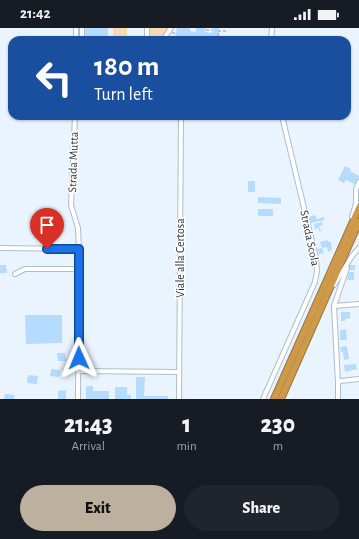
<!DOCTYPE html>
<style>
:root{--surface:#171b24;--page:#20242c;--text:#f1f3f6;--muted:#9ea1a6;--accent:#bcb09e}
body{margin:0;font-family:"Alegreya Sans",sans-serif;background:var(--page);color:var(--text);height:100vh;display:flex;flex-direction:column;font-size:15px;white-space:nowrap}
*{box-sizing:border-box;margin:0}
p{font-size:13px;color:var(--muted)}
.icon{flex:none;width:22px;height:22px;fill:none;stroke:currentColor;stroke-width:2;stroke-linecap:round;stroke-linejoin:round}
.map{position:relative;height:371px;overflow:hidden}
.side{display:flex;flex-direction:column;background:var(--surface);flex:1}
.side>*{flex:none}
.top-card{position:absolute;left:8px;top:8px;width:343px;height:84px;border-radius:12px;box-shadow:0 1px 3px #0004;background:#1a4fa0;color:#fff;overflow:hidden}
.pin{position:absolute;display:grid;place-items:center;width:34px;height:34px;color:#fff;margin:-41px -17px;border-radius:50% 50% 50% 0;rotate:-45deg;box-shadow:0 0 4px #0007}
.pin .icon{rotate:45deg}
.me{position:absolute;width:44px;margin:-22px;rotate:359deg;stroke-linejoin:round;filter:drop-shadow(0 0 3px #0008)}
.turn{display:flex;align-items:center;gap:14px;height:84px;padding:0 20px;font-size:18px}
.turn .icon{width:52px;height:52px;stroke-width:2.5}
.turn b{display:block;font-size:28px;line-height:34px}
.eta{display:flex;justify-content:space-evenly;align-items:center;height:68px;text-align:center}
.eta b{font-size:24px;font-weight:800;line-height:28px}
.cta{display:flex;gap:8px;margin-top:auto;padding:8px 20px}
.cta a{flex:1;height:46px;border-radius:24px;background:var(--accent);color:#111;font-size:16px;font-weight:800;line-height:46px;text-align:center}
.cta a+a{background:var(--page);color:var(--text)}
.status{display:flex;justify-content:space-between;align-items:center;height:28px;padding:0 20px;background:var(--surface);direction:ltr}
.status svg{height:11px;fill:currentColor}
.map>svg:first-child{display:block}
.green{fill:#f5dab3}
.building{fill:#b5dbff}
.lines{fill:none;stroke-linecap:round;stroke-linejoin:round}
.minor-casing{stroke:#adbece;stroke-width:6}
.highway-casing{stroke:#967744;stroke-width:8}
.path{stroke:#9099a1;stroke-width:1;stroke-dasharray:3 2;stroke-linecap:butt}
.minor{stroke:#fff;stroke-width:4}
.highway{stroke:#ce9a49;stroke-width:6}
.route-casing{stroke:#114b97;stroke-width:10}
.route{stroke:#1a73e8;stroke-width:7}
.labels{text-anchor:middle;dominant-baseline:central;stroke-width:3;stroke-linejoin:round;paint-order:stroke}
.street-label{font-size:12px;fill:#2f363c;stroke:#fff}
</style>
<div class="status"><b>21:42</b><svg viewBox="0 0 49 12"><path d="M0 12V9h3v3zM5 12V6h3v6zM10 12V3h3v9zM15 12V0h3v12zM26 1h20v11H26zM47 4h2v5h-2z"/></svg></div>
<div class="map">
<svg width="359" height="371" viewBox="0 0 359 371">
<rect width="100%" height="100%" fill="#e9f4fe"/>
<!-- green -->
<g class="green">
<rect x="113" y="0" width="14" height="12"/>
<path d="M149 0H169L161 12H149Z"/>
</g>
<!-- building -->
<g class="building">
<rect x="85" y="0" width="23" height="12"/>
<path d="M177 0H190V3L196 4V0H206L205 4 212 5 213 0H219L217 12 191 9V12H174Z"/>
<path d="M345 138 351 141 350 143 359 148 358 158 346 152 344 155 338 152Z"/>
<rect x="248" y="153" width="7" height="11"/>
<path d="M258 169 281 170V176L258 175Z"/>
<rect x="258" y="181" width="15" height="7"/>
<path d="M315 187 317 191 324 189V192L311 195 309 189Z"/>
<path d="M322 194 323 197 319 198 321 203H319L318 199 315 202 314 196Z"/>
<path d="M328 212V214H331L332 222 328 224 327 219 322 220 324 225 319 226 317 221 322 220 320 214Z"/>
<path d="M0 237H6L7 245H0Z"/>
<rect x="349" y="237" width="6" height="5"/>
<path d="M349 244H354V252H347Z"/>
<path d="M341 284H350V290L345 291V293H341Z"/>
<path d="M25 287H62V315L26 316Z"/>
<path d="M346 301 347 312H340V302Z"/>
<path d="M347 318 349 331 344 332 343 324H341L340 319Z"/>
<path d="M57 325H65L66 333H58Z"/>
<path d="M356 336 357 341 345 344 344 337Z"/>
<path d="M51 341 60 342 59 349 50 348Z"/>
<path d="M28 347 38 348 37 356 27 355Z"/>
<path d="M136 349H145L144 368H168V371H136Z"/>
<path d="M86 358H93V363H109V371H86Z"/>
<path d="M115 359H127V367H131V371H115Z"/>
<path d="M66 362V371H58V363Z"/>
<path d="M5 366 15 367 14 371H4Z"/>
</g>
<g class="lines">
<defs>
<g id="minor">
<path d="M82 0V12"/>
<path d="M147 0V12"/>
<path d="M76 12V0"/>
<path d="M163 12 171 0"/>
<path d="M271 12 272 0"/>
<path d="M75 88 71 177 78 200 79 221 78 371"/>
<path d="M352 189 356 176V161L359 154"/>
<path d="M0 220 79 221"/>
<path d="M15 246 25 241H79"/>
<path d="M334 257 352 228 359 220"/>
<path d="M334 278 359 276"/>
<path d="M79 343 179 344"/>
<path d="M338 355 334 278 347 240"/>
<path d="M179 371 181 88"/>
<path d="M263 371 315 254 317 243 316 230 282 88"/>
<path d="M338 371V355L340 353 359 351"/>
</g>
<g id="highway">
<path d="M274 371 359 180"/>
<path d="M281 371 359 194"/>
</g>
</defs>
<!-- minor casing -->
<use href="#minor" class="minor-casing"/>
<!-- highway casing -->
<use href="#highway" class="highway-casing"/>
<!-- path -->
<g class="path">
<path d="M206 2H212"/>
<path d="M218 3H227"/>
<path d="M172 5H176"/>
<path d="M218 8 219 4"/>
</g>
<!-- minor -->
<use href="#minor" class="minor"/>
<!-- highway -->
<use href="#highway" class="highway"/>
</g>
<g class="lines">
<defs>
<path id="route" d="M47 221H79V330"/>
</defs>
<!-- route casing -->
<use href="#route" class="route-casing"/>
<!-- route -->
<use href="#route" class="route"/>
</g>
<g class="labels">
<!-- street labels -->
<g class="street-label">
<text transform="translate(73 134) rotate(-88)">Strada Mutta</text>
<text transform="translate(310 210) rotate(78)">Strada Scola</text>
<text transform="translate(180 230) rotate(-90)">Viale alla Certosa</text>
</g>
</g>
</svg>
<div class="pin" style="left:47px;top:221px;background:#d93025"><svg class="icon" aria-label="arrive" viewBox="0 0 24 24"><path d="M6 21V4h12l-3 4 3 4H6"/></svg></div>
<svg class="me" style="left:79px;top:330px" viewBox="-20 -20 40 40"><path d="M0-17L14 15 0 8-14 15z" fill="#1a73e8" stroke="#fff" stroke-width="4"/></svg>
<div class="top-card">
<div class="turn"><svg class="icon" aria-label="left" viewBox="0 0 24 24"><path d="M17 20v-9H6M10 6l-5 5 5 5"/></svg><div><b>180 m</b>Turn left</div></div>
</div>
</div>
<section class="side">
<div class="eta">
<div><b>21:43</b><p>Arrival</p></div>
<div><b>1</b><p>min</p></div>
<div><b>230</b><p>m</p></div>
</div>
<div class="cta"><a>Exit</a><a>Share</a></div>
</section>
